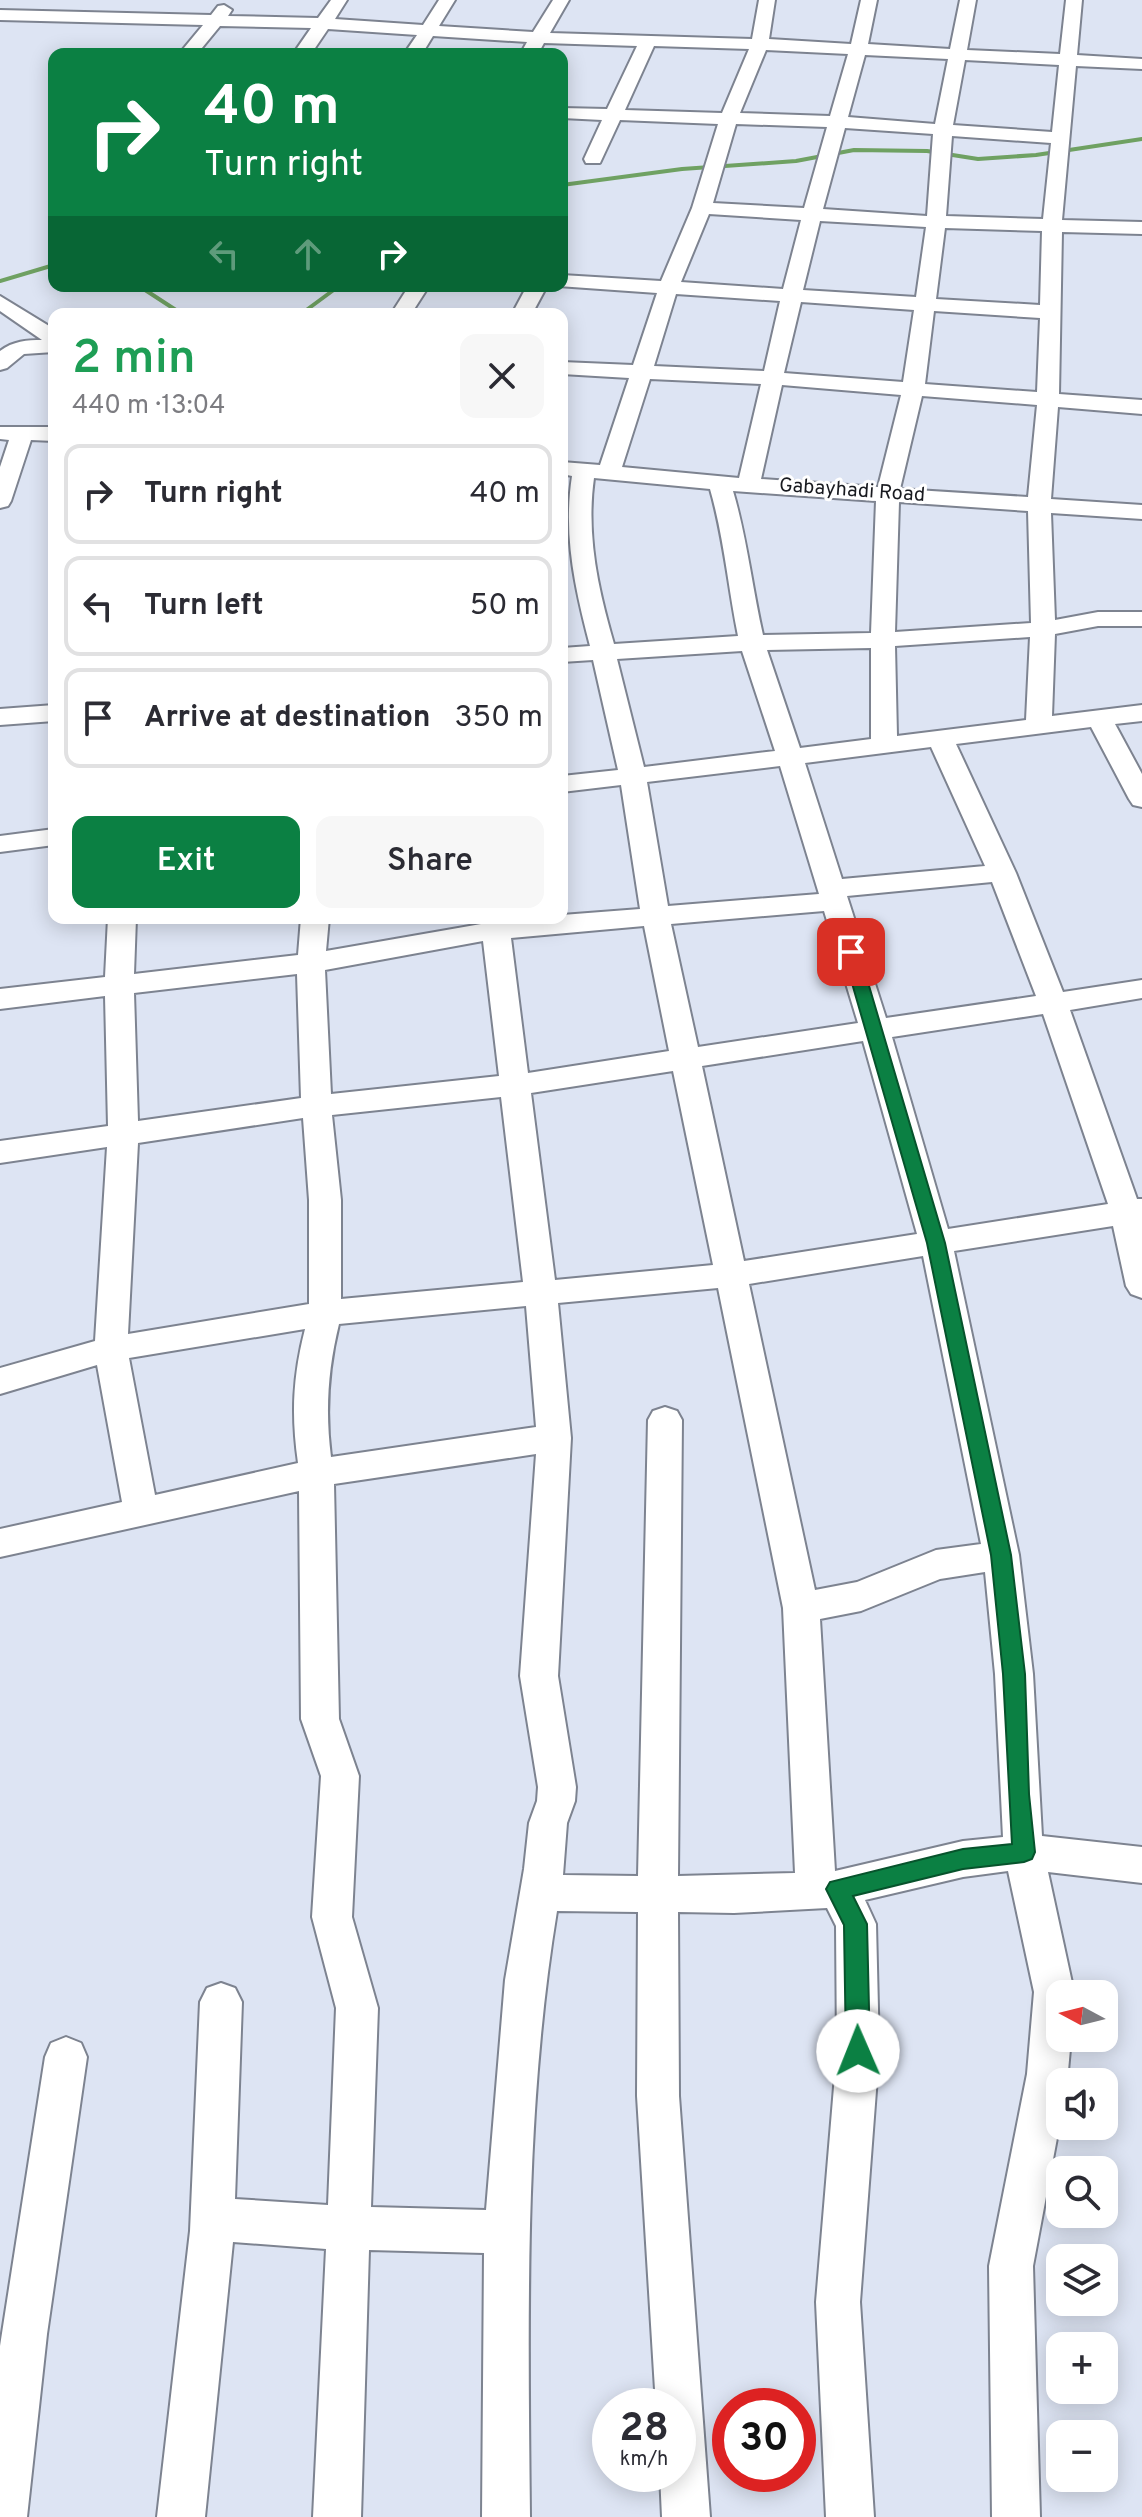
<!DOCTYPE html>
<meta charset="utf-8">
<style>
:root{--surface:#fff;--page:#f7f7f7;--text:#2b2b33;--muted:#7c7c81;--line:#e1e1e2;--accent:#0b8043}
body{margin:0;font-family:Overpass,sans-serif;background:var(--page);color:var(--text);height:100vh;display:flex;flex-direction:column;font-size:30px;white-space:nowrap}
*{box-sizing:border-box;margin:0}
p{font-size:26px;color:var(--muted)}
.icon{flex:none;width:44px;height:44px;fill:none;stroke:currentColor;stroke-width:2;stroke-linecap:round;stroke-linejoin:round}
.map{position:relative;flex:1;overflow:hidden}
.drawer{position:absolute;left:48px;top:308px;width:520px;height:616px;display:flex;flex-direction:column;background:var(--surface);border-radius:16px;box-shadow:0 4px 20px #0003}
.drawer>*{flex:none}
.hud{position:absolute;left:48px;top:48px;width:520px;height:244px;border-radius:16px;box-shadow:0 4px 20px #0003;background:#0b8043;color:#fff;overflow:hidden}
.needle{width:52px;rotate:277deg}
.buttons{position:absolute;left:1046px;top:1980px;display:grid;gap:16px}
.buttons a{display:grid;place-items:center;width:72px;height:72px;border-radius:16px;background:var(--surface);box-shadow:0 4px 20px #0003;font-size:40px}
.speed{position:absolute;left:592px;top:2388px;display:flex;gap:16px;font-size:40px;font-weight:700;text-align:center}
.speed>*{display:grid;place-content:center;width:104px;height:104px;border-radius:50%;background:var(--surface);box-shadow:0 4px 20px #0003;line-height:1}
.speed small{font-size:20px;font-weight:400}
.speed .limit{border:12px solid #d22;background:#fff;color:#111}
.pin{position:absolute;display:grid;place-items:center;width:68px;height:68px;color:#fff;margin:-34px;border-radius:16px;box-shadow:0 4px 12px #0006}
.me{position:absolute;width:88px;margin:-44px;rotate:359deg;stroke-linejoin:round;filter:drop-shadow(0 0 6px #0008)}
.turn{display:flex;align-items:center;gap:28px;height:168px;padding:0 24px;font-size:36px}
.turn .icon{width:104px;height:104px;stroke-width:2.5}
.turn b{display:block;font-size:56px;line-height:68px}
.lanes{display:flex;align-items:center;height:76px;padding:0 24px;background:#0003;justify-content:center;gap:40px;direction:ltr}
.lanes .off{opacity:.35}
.round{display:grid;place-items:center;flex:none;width:84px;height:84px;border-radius:16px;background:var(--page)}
.head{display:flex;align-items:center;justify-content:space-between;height:136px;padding:0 24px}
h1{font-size:48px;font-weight:600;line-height:60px;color:#1e9e55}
.button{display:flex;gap:16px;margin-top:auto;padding:16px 24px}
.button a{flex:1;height:92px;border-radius:16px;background:var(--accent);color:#fff;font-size:32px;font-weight:600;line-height:92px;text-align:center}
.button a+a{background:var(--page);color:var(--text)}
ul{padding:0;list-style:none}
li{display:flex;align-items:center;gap:24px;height:100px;margin:0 16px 12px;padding:0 8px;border:4px solid var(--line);border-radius:16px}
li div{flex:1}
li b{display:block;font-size:30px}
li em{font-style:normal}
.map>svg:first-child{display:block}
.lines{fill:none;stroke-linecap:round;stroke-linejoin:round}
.stream{stroke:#6fa162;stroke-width:4}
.minor-casing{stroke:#7d8390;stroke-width:4}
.minor{fill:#fff;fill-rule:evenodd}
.route{fill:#0b8043;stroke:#07532c;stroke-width:2}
.labels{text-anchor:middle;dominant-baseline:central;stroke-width:6;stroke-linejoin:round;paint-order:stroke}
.far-street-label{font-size:20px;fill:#181a1f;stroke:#fff}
</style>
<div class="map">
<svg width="1142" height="2517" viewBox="0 0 1142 2517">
<rect width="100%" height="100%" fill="#dde4f3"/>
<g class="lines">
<!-- stream -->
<g class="stream">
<path d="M562 185 682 169 796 161 854 150 927 151 978 159 1036 155 1142 139"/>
<path d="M0 281 54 265"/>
<path d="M139 286 182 314"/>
<path d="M301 314 339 286"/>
</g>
<defs>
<g id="minor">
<path d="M331 0H347L335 19 423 25 439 0H455L439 26 533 32 553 0H569L550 33 752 39 759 0H775L769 39 851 44 861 0H877L868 44 950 49 960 0H976L967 50 1060 54 1066 0H1082L1077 55 1142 59V69L1076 66 1062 220 1142 222V234L1062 232 1059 394 1142 400V414L1058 407 1051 499 1142 505V519L1051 513 1055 620 1098 612H1142V626H1098L1055 634 1052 716 1142 705V721L1115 724 1142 774V807L1133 805 1129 799 1091 727 956 744 1016 873 1063 992 1142 980V998L1070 1010 1137 1199H1142V1298L1131 1294 1126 1286 1113 1226 954 1251 1019 1555 1033 1674 1042 1836 1142 1847V1883L1048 1872 1074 1992 1060 1994V2038H1071L1067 2082H1060V2122L1033 2266 1040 2517H992L989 2266 1027 2074 1034 1992 1008 1871 963 1877 865 1900 876 1924 879 2051 860 2302 874 2517H826L816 2302 837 2051 836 1926 827 1908 734 1913 678 1912 679 2096 710 2517H662L660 2474H678V2406H656L637 2096 638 1912 557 1911C524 2111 528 2315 530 2517H482L484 2253 369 2250 361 2517H313L326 2249 233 2242 205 2517H157L190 2231 200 2002 207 1988 221 1983 235 1988 242 2002 235 2199 328 2205 336 2008 312 1917 321 1776 301 1719 299 1491 0 1557V1529L122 1502 97 1365 0 1394V1368L95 1341 107 1147 0 1163V1141L108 1126 105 996 0 1009V989L105 977 108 918H136L134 974 298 955 301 918H329L326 951 481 924 480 918H562V915L640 909 621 785 562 792V776L618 770 593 660 562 662V648L590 646C575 589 563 535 572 476L562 474V462L600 465 629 378 562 374V362L633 365 657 293 558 286H562V275L661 281 692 208 718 124 620 120 600 163H586L584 159 602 120 562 118V108L607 109 637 46 544 43 538 54H524L522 51 527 42 433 36 422 54H404L417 35 328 29 311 54H293L311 28 220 26 197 54H179L203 25 0 20V10L211 15 218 6 224 5 232 10 228 16 318 18ZM654 46 749 49 722 113 625 110ZM766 50 848 54 830 116 740 113ZM865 55 948 59 935 124 848 117ZM965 60 1059 65 1052 132 953 125ZM736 124 827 127 804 208 713 203ZM845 128 933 134 927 216 823 209ZM952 136 1051 143 1043 219 946 216ZM709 214 801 220 783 289 681 282ZM820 221 926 227 916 297 803 290ZM945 228 1042 231 1040 305 936 299ZM676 294 780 301 764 371 654 366ZM801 302 914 310 903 382 784 373ZM934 311 1040 318 1037 392 925 384ZM650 379 761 384 739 478 622 467ZM782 385 901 395 878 487 761 479ZM922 396 1037 405 1028 497 900 489ZM594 478 710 489C724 537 728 587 738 636L614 644C598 589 586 535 594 478ZM733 491 876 501 871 633 763 635C752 587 747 538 733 491ZM899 502 1028 511 1031 623 895 632ZM1030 637 1026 720 897 736 895 646ZM871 648V739L800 748 767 650ZM742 651 775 751 644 767 617 659ZM931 747 985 866 842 879 805 763ZM780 766 819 894 668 906 647 782ZM992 882 1036 996 886 1018 847 896ZM824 911 858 1023 698 1047 671 924ZM644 926 669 1051 528 1073 511 938ZM483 941 499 1076 331 1094 325 970ZM297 974 301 1098 138 1121 134 993ZM1043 1014 1108 1204 948 1229 892 1037ZM863 1041 917 1234 744 1261 702 1066ZM673 1071 713 1265 555 1280 531 1093ZM501 1097 523 1282 341 1299V1200L332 1115ZM303 1118 309 1200V1304L128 1334 138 1143ZM923 1256 981 1544 936 1550 857 1582 815 1590 749 1284ZM718 1288 783 1608 795 1873 678 1876 682 1420 677 1411 665 1407 653 1411 648 1420 638 1876 563 1875 567 1823 575 1801 576 1787 558 1676 571 1438 558 1303ZM526 1306 536 1427 331 1457C325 1410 328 1369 339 1324ZM305 1329C293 1376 291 1414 298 1463L155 1495 129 1358ZM536 1454 520 1676 538 1787 537 1801 529 1823 524 1869 505 1980 486 2210 371 2207 378 2008 352 1917 359 1776 339 1719 334 1484ZM985 1572 995 1674 1003 1837 963 1841 835 1871 820 1619 861 1611 940 1579Z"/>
<path d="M409 286H429L411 314H391Z"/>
<path d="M527 286H547L532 314H512Z"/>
<path d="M0 296 54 329V352L24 354 7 368 0 370V351C13 341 27 340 42 340L0 311Z"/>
<path d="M0 427H54V441L31 440 11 501 8 506 0 508V467L9 440 0 439Z"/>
<path d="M54 705V721L0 725V709Z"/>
<path d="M54 829V845L0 852V836Z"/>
<path d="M66 2037 81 2043 87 2057 47 2334 27 2517H0V2346L45 2057 51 2043Z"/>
</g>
</defs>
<!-- minor casing -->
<use href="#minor" class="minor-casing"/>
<!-- minor -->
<use href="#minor" class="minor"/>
</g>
<!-- route -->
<path class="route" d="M851 947 859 952 945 1243 1011 1555 1025 1674 1029 1794 1035 1852 1032 1859 1024 1862 963 1869 853 1896 867 1924 870 2051 867 2059 858 2062 850 2059 846 2051 844 1925 826 1889 830 1882 963 1849 1012 1844 1003 1674 991 1555 927 1243 843 952Z"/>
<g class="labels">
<!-- far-street labels -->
<g class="far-street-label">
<text transform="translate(852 491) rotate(4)">Gabayhadi Road</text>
</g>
</g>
</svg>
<div class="buttons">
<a><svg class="needle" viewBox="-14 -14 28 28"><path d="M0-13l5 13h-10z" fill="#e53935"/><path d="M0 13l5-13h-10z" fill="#7c7c81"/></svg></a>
<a><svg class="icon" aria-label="sound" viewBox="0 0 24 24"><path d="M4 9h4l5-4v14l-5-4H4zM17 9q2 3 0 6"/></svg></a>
<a><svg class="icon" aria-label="search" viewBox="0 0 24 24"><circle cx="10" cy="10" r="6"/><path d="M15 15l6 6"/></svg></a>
<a><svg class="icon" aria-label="layers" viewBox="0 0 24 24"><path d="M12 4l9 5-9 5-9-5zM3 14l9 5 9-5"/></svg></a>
<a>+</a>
<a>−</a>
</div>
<div class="speed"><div>28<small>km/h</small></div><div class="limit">30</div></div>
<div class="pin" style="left:851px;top:952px;background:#d93025"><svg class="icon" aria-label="arrive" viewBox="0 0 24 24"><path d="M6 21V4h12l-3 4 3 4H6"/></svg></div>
<svg class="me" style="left:858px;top:2051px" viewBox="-20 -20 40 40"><circle r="19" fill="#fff"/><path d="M0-13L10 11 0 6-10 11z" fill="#0b8043"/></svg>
<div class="hud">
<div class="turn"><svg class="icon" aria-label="right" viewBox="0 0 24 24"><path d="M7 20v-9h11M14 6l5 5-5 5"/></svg><div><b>40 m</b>Turn right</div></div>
<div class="lanes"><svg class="icon off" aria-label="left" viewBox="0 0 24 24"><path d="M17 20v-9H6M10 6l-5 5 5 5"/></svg><svg class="icon off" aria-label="ahead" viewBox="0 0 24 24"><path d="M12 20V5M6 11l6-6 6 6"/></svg><svg class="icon" aria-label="right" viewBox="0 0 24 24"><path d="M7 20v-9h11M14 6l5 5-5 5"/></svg></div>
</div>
<section class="drawer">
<div class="head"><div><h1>2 min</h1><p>440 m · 13:04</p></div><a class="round"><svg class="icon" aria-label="close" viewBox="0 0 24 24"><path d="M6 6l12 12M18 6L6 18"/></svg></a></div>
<ul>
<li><svg class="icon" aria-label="right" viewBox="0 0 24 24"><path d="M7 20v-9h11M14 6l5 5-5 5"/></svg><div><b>Turn right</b></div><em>40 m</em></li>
<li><svg class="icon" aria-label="left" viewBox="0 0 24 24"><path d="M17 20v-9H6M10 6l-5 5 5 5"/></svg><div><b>Turn left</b></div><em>50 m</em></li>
<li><svg class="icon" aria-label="arrive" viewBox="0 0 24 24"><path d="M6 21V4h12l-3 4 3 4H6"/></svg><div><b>Arrive at destination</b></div><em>350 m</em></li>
</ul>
<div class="button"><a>Exit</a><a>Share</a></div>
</section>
</div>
